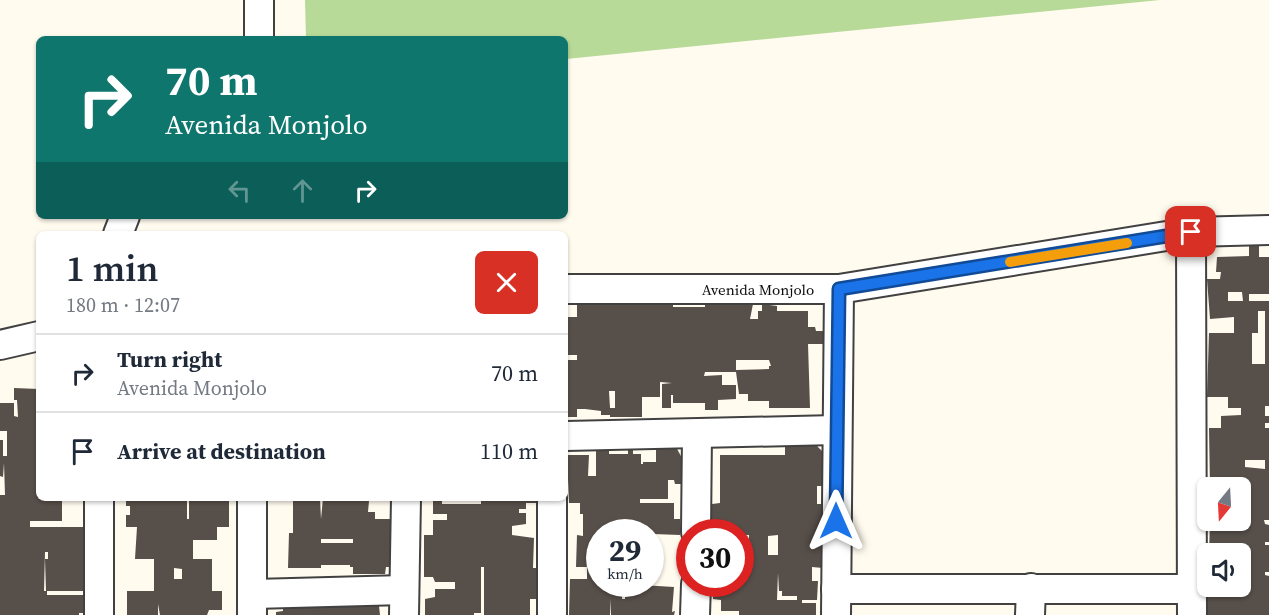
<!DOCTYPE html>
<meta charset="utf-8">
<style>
:root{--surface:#fff;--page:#f6f6f7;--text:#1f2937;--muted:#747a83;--line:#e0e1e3}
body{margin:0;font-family:"Source Serif 4",serif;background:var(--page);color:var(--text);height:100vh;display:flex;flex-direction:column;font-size:22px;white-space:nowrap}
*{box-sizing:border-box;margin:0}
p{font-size:20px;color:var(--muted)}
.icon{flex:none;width:33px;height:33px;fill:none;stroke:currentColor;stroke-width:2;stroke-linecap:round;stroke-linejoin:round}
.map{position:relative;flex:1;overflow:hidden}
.details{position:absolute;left:36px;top:231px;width:532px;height:270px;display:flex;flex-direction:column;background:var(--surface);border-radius:9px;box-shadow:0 2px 4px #0004}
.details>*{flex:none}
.hud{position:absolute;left:36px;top:36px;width:532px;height:183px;border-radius:9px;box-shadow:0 2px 4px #0004;background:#0f766e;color:#fff;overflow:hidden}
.needle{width:39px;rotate:198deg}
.buttons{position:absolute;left:1197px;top:477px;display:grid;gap:12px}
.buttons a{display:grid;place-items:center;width:54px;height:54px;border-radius:9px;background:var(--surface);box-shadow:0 2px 4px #0004;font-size:30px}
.speed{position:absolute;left:586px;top:519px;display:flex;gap:12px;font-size:30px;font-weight:700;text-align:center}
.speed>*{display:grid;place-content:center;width:78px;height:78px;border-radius:50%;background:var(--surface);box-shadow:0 2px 4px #0004;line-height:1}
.speed small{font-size:15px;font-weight:400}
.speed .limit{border:9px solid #d22;background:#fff;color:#111}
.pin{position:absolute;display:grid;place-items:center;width:51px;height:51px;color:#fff;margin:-26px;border-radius:12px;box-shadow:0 3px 9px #0006}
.me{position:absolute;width:66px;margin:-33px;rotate:0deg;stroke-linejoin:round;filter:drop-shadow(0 0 4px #0008)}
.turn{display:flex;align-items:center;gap:21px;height:126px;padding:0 30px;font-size:27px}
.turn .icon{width:78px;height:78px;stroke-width:2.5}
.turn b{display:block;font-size:42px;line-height:51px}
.lanes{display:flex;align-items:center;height:57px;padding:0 30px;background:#0003;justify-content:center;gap:30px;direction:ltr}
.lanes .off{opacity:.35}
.round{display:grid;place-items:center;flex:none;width:63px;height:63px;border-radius:9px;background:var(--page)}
.head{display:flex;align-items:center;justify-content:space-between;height:102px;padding:0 30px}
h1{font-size:36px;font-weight:600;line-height:45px}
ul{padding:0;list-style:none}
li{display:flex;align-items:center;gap:18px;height:78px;padding:0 30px;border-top:2px solid var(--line)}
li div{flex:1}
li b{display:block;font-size:22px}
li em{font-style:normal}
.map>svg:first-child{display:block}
.forest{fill:#b8da98}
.building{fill:#574f4a;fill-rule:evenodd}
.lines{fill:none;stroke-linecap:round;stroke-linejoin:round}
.minor-casing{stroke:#414141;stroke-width:32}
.minor{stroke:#fff;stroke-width:28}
.route-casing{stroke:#114b97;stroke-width:15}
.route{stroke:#1a73e8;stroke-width:10}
.slow{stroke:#f59e0b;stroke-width:10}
.labels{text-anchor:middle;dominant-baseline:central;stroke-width:6;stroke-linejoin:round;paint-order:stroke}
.street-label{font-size:15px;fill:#0e0e0e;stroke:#fff}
</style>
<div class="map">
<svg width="1269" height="615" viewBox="0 0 1269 615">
<rect width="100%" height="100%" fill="#fffbef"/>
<!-- forest -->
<path class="forest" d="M305 0H1160L566 59V39H306Z"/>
<!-- building -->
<g class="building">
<path d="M1249 245H1259V257H1269V294H1249V301H1269V406H1265V416H1269V423H1265V428H1269V520H1264L1265 524 1269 525V542H1265V545H1269V572H1265V575L1269 576V615H1207V593H1217L1216 588H1224L1222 586H1240V559H1250V556L1240 557V554H1209L1210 520H1240V488H1210L1209 428H1221V416L1241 415V408H1228V397H1207L1209 333H1234V317L1210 319 1207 279H1220L1221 272H1216L1217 257 1249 256ZM1228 292H1242L1243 301H1228ZM1258 311H1265V364H1252V333H1258ZM1245 460H1265V469L1245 467Z"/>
<path d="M673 301V307H705V304H753L750 319H758V311H762V304L777 306V311H808V327H815L816 331H823V344H808L810 408H769V401H748V394H739L736 372H705L704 376 722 375V385H736V399L718 400V410H705V403H673V395H671V408H662V384L672 383 660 382V397H642V417H610V415H601V411L585 409H577V417H566V360H577V355H566V317H577V304L624 302V305H641V302ZM736 360H769L771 366H769V369L736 370ZM609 391H615V408H610Z"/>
<path d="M14 388 39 389V498H62V521H30V527H88L89 591H46L45 559H48V552H45L44 591H47V595H89V613H79V615H0V495H5L4 463 3 477 0 476V440H3V456H7V431H0V403H14V416L18 417 17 400H14Z"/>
<path d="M785 446H817L826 455 825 486H817V504H823V568L812 567V581H818L817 600H802V603H816V615H739V611H721V600L713 599V584H741V567H749V535H741V532H712V504L720 503V455H785ZM778 535V555H768V536ZM778 573 779 591H782V596H797V600H777Z"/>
<path d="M656 447H676L682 458V484H675L674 480H668V499H640V503H674V519H680V535L600 532V584H623L622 599H625V584L674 587 672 612 675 611 674 615H611V599L610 615H569L570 579H587V567H576L577 535 583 536V514H580V503H569L567 455H589L588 476H596V448L609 449V454H628V449H633V454H641V464H643V462H656Z"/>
<path d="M126 498H187V519H189V498H229V527H217V540H193V559H212V591H222V610H209L207 615H160L158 604V615H127V591H154V559H135L137 527H126V515H130V506H126ZM174 568 182 569V579H174Z"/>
<path d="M293 498H320L321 519 323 498H337V501H341V498H385V501H369L368 512H375V519H395V567H386L385 574H353V567H350V565H321V568H288L289 533H293ZM321 539H353V543H321Z"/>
<path d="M433 498H442V504H481V498H538V503H526V509H519V513H526V524L512 526V535L534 538 533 568H537V599H530V615H484V567H481V613H474V615H425V599L435 597V589H455V582H435L433 577H424V535H433V520H447V514H433Z"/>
<path d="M354 605 379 606 380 615H276V612L283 611V606Z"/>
</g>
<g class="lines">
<defs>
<g id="minor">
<path d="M259 39V0"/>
<path d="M1191 232 1192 615"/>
<path d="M118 234 125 216"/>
<path d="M566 289H839L1191 232 1269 230"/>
<path d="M0 345 39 336"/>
<path d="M566 436 836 430"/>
<path d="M696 532 697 434"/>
<path d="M836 589H1191"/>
<path d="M253 594 404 590"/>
<path d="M99 615V498"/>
<path d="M252 615V498"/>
<path d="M404 615 406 498"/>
<path d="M552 615V498"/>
<path d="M695 615 696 584"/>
<path d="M836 615 839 289"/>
<path d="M1030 615 1031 588"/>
</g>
</defs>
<!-- minor casing -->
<use href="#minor" class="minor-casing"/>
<!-- minor -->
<use href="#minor" class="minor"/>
</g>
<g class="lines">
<defs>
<path id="route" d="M836 521 839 289 1191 232"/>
</defs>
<!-- route casing -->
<use href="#route" class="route-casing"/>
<!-- route -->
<use href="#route" class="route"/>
<!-- slow -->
<path class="slow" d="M1010 262 1127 243"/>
</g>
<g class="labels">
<!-- street labels -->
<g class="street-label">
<text x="758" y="289">Avenida Monjolo</text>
</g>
</g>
</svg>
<div class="buttons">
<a><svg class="needle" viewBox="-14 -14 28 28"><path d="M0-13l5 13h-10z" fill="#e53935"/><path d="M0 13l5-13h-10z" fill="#747a83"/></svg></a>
<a><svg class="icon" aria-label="sound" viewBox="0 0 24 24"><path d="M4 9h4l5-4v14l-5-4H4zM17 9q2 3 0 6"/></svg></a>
</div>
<div class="speed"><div>29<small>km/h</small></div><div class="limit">30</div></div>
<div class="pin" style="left:1191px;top:232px;background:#d93025"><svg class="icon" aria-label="arrive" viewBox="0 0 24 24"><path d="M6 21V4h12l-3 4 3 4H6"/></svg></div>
<svg class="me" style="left:836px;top:521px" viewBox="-20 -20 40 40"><path d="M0-17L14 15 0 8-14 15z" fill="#1a73e8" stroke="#fff" stroke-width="4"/></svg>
<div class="hud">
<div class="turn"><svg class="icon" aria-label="right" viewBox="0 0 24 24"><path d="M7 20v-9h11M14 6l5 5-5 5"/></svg><div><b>70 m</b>Avenida Monjolo</div></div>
<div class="lanes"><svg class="icon off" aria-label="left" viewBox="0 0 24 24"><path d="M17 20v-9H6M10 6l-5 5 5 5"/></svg><svg class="icon off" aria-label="ahead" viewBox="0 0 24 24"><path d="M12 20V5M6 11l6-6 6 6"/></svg><svg class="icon" aria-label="right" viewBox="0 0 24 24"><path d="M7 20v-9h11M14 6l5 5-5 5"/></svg></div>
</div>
<section class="details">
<div class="head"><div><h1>1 min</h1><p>180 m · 12:07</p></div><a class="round" style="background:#d93025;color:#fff"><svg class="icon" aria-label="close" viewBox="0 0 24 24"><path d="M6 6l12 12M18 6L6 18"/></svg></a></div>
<ul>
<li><svg class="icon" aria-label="right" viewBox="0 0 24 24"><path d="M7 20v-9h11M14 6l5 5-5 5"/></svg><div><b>Turn right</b><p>Avenida Monjolo</p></div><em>70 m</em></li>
<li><svg class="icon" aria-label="arrive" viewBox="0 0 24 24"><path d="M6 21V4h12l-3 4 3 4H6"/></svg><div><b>Arrive at destination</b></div><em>110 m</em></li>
</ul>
</section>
</div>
